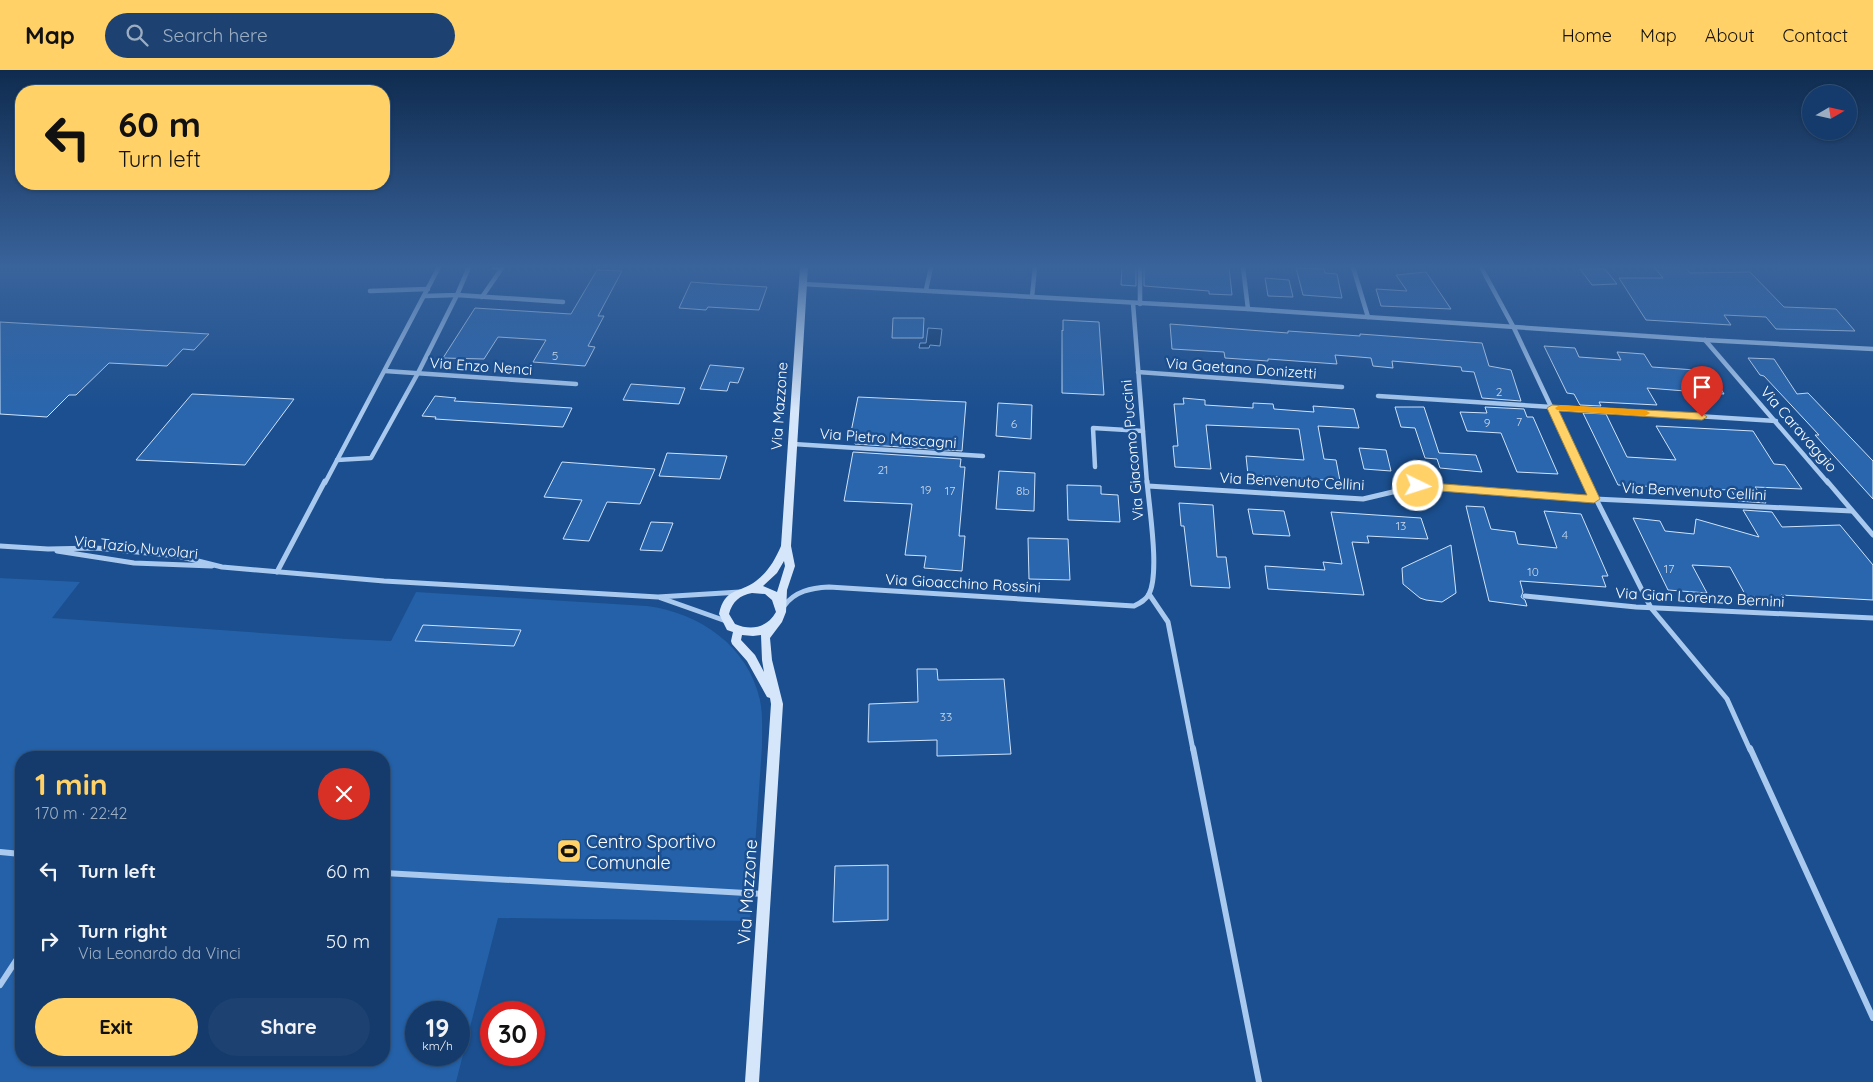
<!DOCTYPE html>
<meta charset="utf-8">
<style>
:root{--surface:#143b6b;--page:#1d4271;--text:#f1f3f6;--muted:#9dadc1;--line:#33557e;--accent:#ffd166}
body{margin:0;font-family:Quicksand,sans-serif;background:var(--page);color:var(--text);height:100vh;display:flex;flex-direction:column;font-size:19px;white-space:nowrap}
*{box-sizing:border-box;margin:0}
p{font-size:16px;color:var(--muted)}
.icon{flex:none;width:28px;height:28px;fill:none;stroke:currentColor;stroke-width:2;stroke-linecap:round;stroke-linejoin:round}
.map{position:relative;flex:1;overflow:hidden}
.drawer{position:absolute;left:15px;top:681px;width:375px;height:315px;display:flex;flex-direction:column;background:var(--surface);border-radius:20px;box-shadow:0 1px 4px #0004,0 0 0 1px var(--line)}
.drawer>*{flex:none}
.guide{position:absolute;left:15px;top:15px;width:375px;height:105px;border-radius:20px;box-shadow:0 1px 4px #0004,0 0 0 1px var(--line);background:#ffd166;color:#111;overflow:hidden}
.needle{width:32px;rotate:81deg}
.tools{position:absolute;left:1802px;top:15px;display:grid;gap:10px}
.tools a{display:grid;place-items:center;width:55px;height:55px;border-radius:50%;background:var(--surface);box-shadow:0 1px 4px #0004,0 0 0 1px var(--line);font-size:25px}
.speed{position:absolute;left:405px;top:931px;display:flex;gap:10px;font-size:25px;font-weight:700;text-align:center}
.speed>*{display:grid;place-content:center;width:65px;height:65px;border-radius:50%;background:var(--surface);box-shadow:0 1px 4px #0004,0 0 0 1px var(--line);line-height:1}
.speed small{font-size:12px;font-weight:400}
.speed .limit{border:8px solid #d22;background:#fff;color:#111}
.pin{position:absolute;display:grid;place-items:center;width:42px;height:42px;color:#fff;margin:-51px -21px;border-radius:50% 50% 50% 0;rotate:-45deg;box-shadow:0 0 5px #0007}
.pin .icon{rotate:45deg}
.me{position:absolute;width:55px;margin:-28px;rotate:94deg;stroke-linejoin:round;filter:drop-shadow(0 0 4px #0008)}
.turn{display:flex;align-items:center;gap:18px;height:105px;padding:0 20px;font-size:22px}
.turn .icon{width:65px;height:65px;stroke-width:2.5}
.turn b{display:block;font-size:35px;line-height:42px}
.round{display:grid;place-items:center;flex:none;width:52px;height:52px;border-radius:26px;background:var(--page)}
.summary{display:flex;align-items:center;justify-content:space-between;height:85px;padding:0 20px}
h1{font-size:30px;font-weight:800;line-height:38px;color:var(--accent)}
.action{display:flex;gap:10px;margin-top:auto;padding:10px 20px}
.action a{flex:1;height:58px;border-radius:30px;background:var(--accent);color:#111;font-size:20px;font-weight:800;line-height:58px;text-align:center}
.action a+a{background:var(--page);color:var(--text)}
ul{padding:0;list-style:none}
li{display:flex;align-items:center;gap:15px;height:70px;padding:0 20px}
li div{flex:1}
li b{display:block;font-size:19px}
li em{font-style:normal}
header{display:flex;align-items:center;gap:30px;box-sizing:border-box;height:70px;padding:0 25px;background:var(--accent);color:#111}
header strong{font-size:24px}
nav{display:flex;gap:28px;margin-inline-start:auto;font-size:18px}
.search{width:350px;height:45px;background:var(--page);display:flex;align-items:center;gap:12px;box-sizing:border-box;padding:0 18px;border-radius:28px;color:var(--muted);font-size:19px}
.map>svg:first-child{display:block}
.green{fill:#2461a8;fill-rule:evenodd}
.water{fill:#123a6d;stroke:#9cc4f0}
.building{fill:#2a66ad;stroke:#cfe3fa}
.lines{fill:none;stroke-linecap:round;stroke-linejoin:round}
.street-far2{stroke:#a9c9ee;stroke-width:4.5}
.street-far1{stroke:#a9c9ee;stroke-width:5}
.street{stroke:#a9c9ee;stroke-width:6}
.secondary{fill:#d6e6fa;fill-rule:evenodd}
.route{fill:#ffd166;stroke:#a68842}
.slow{fill:#f59e0b}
.labels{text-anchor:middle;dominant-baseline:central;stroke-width:5;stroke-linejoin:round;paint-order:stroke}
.number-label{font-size:12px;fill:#cad9ea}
.street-label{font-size:15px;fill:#fff;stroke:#1b4f8f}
.near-poi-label{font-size:18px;fill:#fff;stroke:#1b4f8f;text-anchor:start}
.near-street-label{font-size:18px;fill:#fff;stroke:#1b4f8f}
</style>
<header>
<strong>Map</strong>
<div class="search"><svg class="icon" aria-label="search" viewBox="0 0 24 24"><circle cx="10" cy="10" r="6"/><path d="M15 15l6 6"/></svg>Search here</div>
<nav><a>Home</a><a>Map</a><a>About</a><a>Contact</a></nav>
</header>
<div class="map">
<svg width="1873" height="1012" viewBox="0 0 1873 1012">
<rect width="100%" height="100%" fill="#1b4f8f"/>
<!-- green -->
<path class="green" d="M0 508 80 512 52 548 347 569 391 571 416 522 647 536C700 543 748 576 760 630 763 645 762 661 762 676L750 851 498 848 456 1012H0ZM21 688H384V990H21ZM416 942H459V985H416Z"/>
<!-- water -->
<path class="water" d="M928 258 942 259 940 276 930 275 929 278H919L920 273H926Z"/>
<!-- building -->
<g class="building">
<path d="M1122 197H1136V216L1121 215Z"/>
<path d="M1144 197H1229L1232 225 1209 224V221L1144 216Z"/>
<path d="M1654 197H1685L1690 203 1750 202 1784 237 1836 239 1855 261 1776 259 1766 247 1724 245 1731 255 1646 250 1619 208H1663Z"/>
<path d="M1296 198 1324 199 1325 203 1337 204 1342 228 1303 225Z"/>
<path d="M1580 199H1605L1617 214 1592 215Z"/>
<path d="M597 200 622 201 598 246H604L588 276 595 277 585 296 533 292 546 270 498 267 484 289 443 288 475 238 571 244Z"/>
<path d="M1426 202 1451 239 1381 236 1376 219 1407 221 1396 205Z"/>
<path d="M1265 208 1289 210 1293 227 1268 226Z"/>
<path d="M691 212 717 214 767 217 759 240 708 237 706 240 679 238Z"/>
<path d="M893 248H924L923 268H892Z"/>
<path d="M1063 250 1099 252 1104 325 1062 323V260L1063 261Z"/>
<path d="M0 252 209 264 194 280 183 279 167 296 109 293 76 325H69L47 347 0 344Z"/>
<path d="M1170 254 1288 263V261L1360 266V264L1482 273 1489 296 1511 300 1521 331 1482 328 1474 302 1462 301 1461 297 1392 291 1393 298 1373 296 1371 288 1335 285 1337 294 1268 289V291L1225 288 1224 282 1172 279Z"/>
<path d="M1544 276 1575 278 1579 287 1621 290 1617 282 1644 284 1652 297 1710 301 1724 324 1647 318 1657 335 1599 332 1601 336 1580 335 1574 324 1567 323Z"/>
<path d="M1748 288 1774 289 1797 324 1808 323 1873 391V429L1815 365H1819L1764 306 1760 305Z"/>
<path d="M710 295 744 298 738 313 730 312 727 321 700 319Z"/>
<path d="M631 314 685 318 679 334 623 330Z"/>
<path d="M192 324 294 329 245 395 136 390Z"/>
<path d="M435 326 456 328 454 331 572 338 563 357 435 349 436 347 422 346Z"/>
<path d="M858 327 966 332 962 381 855 374 857 363 851 362Z"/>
<path d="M1183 328 1205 330V335L1253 338V333L1273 334 1274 339 1314 342 1313 336 1354 339 1359 358 1318 356 1324 389 1336 390 1340 411 1248 405 1246 386 1304 390 1299 359 1206 355 1211 399 1175 397 1173 376H1178L1174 334H1184Z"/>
<path d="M998 333 1032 335 1031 369 996 366Z"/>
<path d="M1395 337H1424L1439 383 1476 385 1482 402 1440 398 1437 389 1425 388 1415 358 1401 357Z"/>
<path d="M1485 337 1524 339 1527 347H1533L1558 404 1517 402 1501 363 1467 361 1460 342 1487 343Z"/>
<path d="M1583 343 1606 344 1627 387 1676 390 1656 356 1753 361 1774 394 1785 395 1802 419 1755 417 1766 433 1738 431 1731 420 1618 415Z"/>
<path d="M1359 378 1386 380 1391 401 1364 399Z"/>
<path d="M853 382 961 389 960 397H965L959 466H965L962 501 924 498 926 486 905 485 912 434 844 431Z"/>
<path d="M667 383 727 386 720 409 659 406Z"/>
<path d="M562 392 655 399 640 434 607 432 589 471 563 469 582 430 544 427Z"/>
<path d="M999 401 1035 403 1034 441 996 439Z"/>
<path d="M1067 415 1101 416V424L1118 425 1120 452 1068 450Z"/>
<path d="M1179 433 1213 435 1217 487H1226L1230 518 1191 516 1184 456H1181Z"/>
<path d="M1466 436 1484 437 1491 459 1515 462 1518 474 1557 478 1544 441 1581 444 1608 506H1602L1606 517 1520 511 1523 522 1521 527 1525 530 1527 536 1489 531Z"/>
<path d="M1248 439 1284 441 1290 466 1253 464Z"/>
<path d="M1743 440 1772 442 1782 457 1840 455 1873 495V530L1781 525 1783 528 1746 526 1730 497 1692 495 1707 523 1668 520 1633 448 1660 451 1665 461 1694 464 1696 449 1759 467Z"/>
<path d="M1331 442 1421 448 1428 469 1367 466 1369 473 1352 472 1364 525 1268 519 1265 496 1325 500 1323 492 1342 494Z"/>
<path d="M651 452 673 453 662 481 640 480Z"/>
<path d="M1028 468 1068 469 1070 510 1029 509Z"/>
<path d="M1451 475 1456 523 1442 532 1426 530 1420 528 1403 514 1402 498Z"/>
<path d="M423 555 521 560 514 576 415 571Z"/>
<path d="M917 599H937L938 610 1004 609 1011 684 937 686V670L868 672 869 634 918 632Z"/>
<path d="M888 795V850L833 852 835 796Z"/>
</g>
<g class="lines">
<!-- street-far2 -->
<g class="street-far2">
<path d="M1140 197V234"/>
<path d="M1243 197 1248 239"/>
<path d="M1353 197 1368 247"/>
<path d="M1481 197 1514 258 1587 413"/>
<path d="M803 214 1248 239 1705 270 1873 279"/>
<path d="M926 220 931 197"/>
<path d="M370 221 428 219"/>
<path d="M425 226 457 225 469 197"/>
<path d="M482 227 502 198 493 197"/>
<path d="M1032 227 1035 197"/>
<path d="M1133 233 1147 413"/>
<path d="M1705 270 1828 413"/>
<path d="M385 301 576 314"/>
<path d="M1138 302 1342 317"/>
<path d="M1378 326 1776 351"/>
<path d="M793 374 983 386"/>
<path d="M337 390 371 388 418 303 457 225 563 232"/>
<path d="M1095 397 1093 358 1143 361"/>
<path d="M325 413 439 197"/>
</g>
<!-- street-far1 -->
<g class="street-far1">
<path d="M1587 411 1651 538 1727 629 1750 680"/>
<path d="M1827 411 1873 465"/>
<path d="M1148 416 1363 429 1418 416 1595 429 1852 441"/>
<path d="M0 476 48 479 96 478 178 486 222 497 384 511 658 527 740 522"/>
<path d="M57 481 134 493 212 496"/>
<path d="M277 502 325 411"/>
<path d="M1149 524 1168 552 1193 680"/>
<path d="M1525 526 1636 537 1873 548"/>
<path d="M661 528 726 551"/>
<path d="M784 536C795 521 811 518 829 517L1134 536C1140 533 1146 530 1149 524 1160 503 1149 437 1147 411"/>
</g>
<!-- street -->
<g class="street">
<path d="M1193 678 1259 1012"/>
<path d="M1750 678 1873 948"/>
<path d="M0 782 21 784"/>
<path d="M384 803 764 824"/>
<path d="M0 915 21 883"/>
</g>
<!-- secondary -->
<path class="secondary" d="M800 197H808L791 476 795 496 787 520 786 542 782 552 770 568 772 590 783 634 759 1012H745L771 634 770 628 767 627 747 591 732 574 731 571 733 562 727 560 719 544C725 517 739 524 756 511 768 502 775 490 781 476ZM784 491 785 496 777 522 763 516 777 503ZM752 523 765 524 772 530 776 542C767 558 751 561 735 554L729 544C732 532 740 525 752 523ZM742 565 753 566 761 565 762 590 764 602 755 585 741 570Z"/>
</g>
<!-- sky -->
<linearGradient id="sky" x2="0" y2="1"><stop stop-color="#0f2b4f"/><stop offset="0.58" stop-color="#39639b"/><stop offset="1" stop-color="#39639b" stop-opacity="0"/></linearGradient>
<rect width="1873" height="339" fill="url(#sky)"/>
<!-- route -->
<path class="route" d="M1552 335 1702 343 1707 347 1702 350 1559 341 1600 429 1594 433 1414 419 1412 416 1414 414 1418 412 1587 425 1547 338Z"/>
<!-- slow -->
<path class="slow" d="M1560 335 1645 340 1650 343 1645 346 1557 340 1555 338Z"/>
<!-- icons -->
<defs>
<symbol id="stadium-square" viewBox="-11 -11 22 22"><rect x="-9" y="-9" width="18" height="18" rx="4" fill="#ffd166" stroke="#1b4f8f"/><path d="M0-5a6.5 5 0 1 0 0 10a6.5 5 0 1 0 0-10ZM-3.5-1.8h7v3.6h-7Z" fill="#111"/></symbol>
</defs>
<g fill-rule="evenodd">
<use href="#stadium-square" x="555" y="767" width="28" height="28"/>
</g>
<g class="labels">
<!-- number labels -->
<g class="number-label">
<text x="555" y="285">5</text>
<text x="1499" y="321">2</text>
<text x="1519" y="351">7</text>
<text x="1487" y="352">9</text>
<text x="1014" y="353">6</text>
<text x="883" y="399">21</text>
<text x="926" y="419">19</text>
<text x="950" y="420">17</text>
<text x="1023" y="420">8b</text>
<text x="1401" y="455">13</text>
<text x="1565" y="464">4</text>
<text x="1669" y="498">17</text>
<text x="1533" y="501">10</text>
<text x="946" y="646">33</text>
</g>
<!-- street labels -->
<g class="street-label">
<text transform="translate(481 296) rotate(4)">Via Enzo Nenci</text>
<text transform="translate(1241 298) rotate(4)">Via Gaetano Donizetti</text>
<text transform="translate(779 336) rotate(-86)">Via Mazzone</text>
<text transform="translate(1799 359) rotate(49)">Via Caravaggio</text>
<text transform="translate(888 368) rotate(4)">Via Pietro Mascagni</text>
<text transform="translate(1132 380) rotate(-95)">Via Giacomo Puccini</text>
<text transform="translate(1292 411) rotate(3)">Via Benvenuto Cellini</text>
<text transform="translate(1694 421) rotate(3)">Via Benvenuto Cellini</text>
<text transform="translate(136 477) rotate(6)">Via Tazio Nuvolari</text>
<text transform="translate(963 513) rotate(3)">Via Gioacchino Rossini</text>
<text transform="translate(1700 527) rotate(3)">Via Gian Lorenzo Bernini</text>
</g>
<!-- near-poi labels -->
<g class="near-poi-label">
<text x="586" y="771">Centro Sportivo<tspan x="586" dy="21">Comunale</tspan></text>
</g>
<!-- near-street labels -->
<g class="near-street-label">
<text transform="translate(747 822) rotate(-86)">Via Mazzone</text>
</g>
</g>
</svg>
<div class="tools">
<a><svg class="needle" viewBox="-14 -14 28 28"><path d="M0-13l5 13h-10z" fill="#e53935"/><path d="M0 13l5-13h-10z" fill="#9dadc1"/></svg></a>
</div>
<div class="speed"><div>19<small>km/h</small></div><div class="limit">30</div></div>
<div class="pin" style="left:1702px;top:347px;background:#d93025"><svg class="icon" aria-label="arrive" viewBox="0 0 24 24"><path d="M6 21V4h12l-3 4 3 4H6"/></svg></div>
<svg class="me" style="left:1418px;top:416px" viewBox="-20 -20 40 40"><circle r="17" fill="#ffd166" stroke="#fff" stroke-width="3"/><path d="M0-11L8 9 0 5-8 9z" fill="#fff"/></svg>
<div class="guide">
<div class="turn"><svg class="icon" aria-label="left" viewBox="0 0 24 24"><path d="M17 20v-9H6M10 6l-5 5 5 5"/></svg><div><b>60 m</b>Turn left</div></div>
</div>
<section class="drawer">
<div class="summary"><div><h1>1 min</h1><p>170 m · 22:42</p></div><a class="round" style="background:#d93025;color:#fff"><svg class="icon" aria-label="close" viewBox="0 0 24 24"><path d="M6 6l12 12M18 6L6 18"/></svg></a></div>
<ul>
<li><svg class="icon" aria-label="left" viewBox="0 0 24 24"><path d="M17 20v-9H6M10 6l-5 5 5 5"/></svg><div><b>Turn left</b></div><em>60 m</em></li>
<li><svg class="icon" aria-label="right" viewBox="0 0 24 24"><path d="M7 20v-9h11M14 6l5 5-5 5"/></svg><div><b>Turn right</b><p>Via Leonardo da Vinci</p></div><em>50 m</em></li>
</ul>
<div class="action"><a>Exit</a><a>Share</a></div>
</section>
</div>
